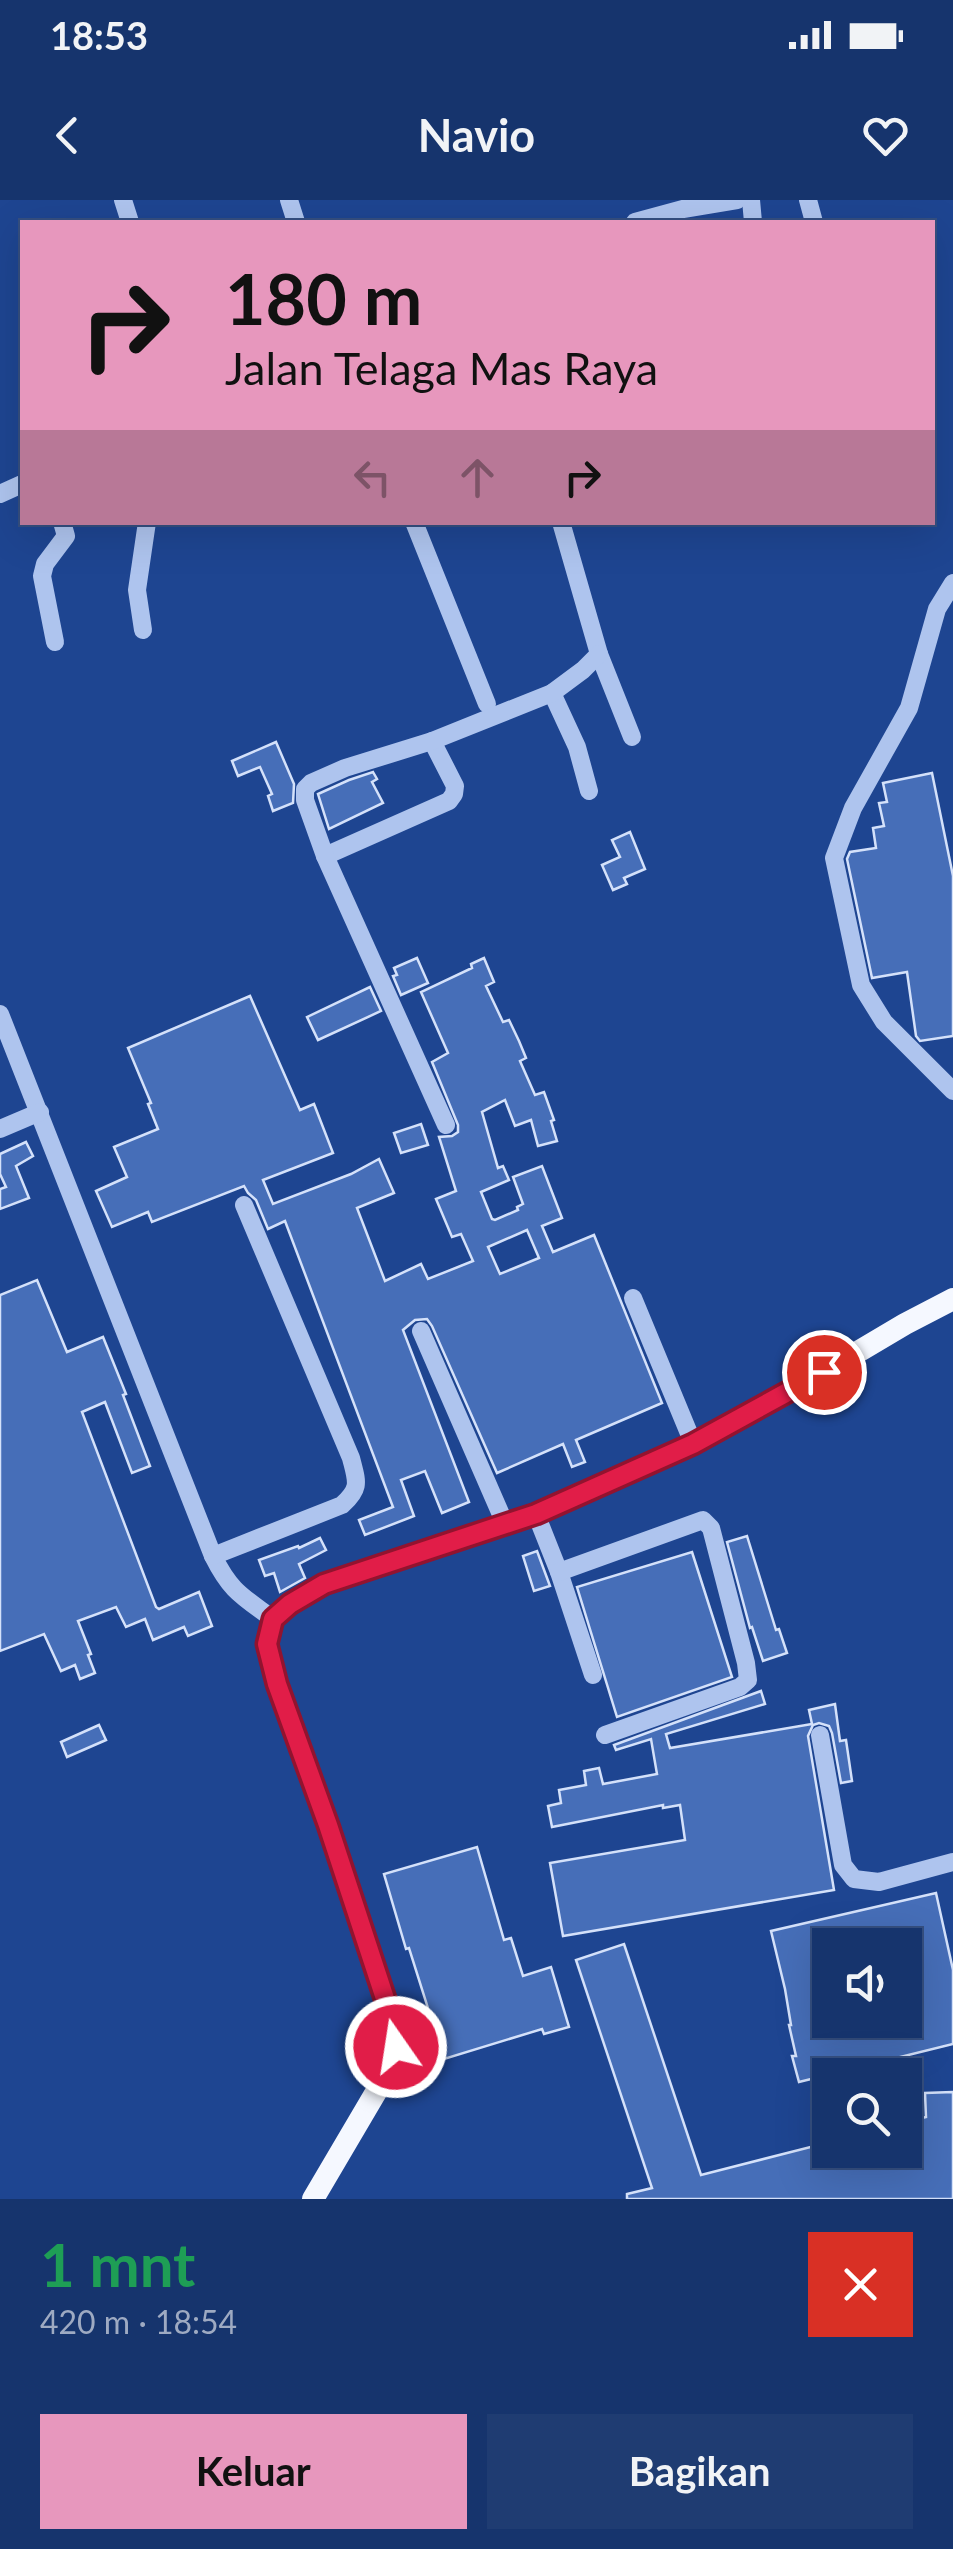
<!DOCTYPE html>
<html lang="id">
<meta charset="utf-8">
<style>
:root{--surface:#16346d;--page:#1f3c72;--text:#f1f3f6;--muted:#9eaac2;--line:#354f80;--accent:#e797bd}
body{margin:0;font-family:Lato,sans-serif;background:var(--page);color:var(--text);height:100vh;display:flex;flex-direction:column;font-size:38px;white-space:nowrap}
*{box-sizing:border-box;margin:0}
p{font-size:32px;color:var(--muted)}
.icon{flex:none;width:55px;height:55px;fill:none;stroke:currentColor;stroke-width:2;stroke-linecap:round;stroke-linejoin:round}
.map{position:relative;height:1999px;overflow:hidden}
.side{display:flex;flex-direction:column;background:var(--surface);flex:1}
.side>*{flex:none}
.hud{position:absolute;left:20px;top:20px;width:915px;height:305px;border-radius:0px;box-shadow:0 10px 40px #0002,0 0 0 2px var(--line);background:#e797bd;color:#111;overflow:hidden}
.buttons{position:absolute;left:812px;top:1728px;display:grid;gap:20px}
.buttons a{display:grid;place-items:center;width:110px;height:110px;border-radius:0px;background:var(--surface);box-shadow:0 10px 40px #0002,0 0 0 2px var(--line);font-size:50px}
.pin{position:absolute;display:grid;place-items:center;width:85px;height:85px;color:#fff;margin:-42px;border:5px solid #fff;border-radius:50%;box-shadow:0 2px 10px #0007}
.me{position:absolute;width:110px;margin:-55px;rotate:347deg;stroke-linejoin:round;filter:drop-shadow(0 0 8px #0008)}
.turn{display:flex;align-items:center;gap:35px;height:210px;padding:0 40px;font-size:45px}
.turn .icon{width:130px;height:130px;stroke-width:2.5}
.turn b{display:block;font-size:70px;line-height:85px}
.lanes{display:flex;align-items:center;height:95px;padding:0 40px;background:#0003;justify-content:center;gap:50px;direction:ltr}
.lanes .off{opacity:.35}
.round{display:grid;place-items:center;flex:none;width:105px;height:105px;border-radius:0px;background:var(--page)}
.summary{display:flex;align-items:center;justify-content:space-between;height:170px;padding:0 40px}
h1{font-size:60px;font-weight:700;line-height:75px;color:#1e9e55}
.cta{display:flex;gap:20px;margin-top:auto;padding:20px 40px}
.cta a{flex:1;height:115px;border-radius:0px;background:var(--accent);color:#111;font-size:40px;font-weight:700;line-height:115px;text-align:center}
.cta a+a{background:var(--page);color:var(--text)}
.status{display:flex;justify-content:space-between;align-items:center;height:70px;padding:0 50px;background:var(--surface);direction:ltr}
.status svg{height:28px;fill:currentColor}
header{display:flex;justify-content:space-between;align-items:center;height:130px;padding:0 40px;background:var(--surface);font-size:45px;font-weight:700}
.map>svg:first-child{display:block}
.building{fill:#466eb8;stroke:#d4e1fa;stroke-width:2.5;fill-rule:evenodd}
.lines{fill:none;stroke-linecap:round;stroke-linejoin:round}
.minor{stroke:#aec4ee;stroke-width:18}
.major{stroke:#f5f8ff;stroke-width:22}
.route-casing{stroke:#92132f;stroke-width:25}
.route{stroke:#e11d48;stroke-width:18}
</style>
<div class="status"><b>18:53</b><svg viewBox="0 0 49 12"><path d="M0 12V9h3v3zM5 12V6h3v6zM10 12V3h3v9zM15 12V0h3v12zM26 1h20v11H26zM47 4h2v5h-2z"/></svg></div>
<header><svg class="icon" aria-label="back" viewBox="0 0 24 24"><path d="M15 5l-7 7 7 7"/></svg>Navio<svg class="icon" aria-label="heart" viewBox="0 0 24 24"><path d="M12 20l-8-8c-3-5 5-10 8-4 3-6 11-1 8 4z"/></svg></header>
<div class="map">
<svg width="953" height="1999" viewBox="0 0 953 1999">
<rect width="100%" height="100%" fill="#1e4591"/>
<!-- building -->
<g class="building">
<path d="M276 542 294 584 293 603 273 611 268 596 272 594 260 567 238 576 232 561Z"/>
<path d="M373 572 377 579 372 582 383 603 329 629 318 594 349 580Z"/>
<path d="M932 573 953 676V836L920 841 916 836 907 772 872 778 847 659 850 652 876 648 873 628 884 626 879 603 887 602 883 583Z"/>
<path d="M630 632 645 669 624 678 627 684 613 690 602 665 620 657 612 640Z"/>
<path d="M417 758 428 783 401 795 393 776 397 775 394 768Z"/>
<path d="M484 758 494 782 486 786 503 822 509 820 519 841 526 858 520 861 535 895 544 892 554 920 551 921 557 941 538 946 531 920 515 926 505 900 482 912 498 968 503 966 509 980 481 992 492 1019 495 1020 518 1010 517 1007 523 1004 513 977 542 966 562 1018 542 1026 553 1052 594 1035 662 1203 576 1240 585 1262 572 1267 563 1244 497 1273 432 1126 427 1119 415 1120 403 1130 469 1302 442 1313 425 1271 401 1280 414 1316 365 1335 359 1320 393 1307 285 1021 268 1029 256 1000 248 993 244 986 152 1022 148 1012 112 1027 96 991 127 977 114 947 158 929 148 904 151 903 128 848 250 796 300 910 314 904 333 953 263 980 273 1004 351 974 379 959 394 993 357 1008 385 1081 421 1064 428 1079 473 1061 461 1034 452 1037 436 999 456 991 439 937 452 936 458 932V925L432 862 448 853 421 792 472 768 471 764ZM527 1030 539 1058 500 1074 488 1047Z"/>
<path d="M370 787 381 811 318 840 307 817Z"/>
<path d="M421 924 428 945 401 953 394 933Z"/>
<path d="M26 942 33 956 16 966 29 998 0 1009V989L6 987 0 974V954Z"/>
<path d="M37 1080 67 1152 103 1137 126 1194 123 1195 150 1266 132 1273 105 1202 82 1212 156 1407 159 1409 199 1392 212 1426 188 1436 184 1427 153 1440 145 1419 126 1427 116 1407 78 1421 91 1454 88 1455 95 1473 80 1479 75 1465 61 1471 44 1434 0 1451V1095Z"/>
<path d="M747 1336 776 1430 779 1429 787 1453 763 1461 752 1427 750 1428 727 1342Z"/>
<path d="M320 1338 326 1350 299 1364 305 1378 280 1392 274 1373 265 1376 259 1360 298 1346 299 1348Z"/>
<path d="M537 1351 550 1386 534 1391 523 1356Z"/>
<path d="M692 1352 732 1477 617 1517 577 1387Z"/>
<path d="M761 1491 765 1504 666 1534 670 1548 812 1524 809 1510 835 1504 840 1541 846 1540 852 1581 841 1583 832 1533 829 1526 819 1523 813 1525 808 1536 834 1690 563 1736 550 1663 685 1640 680 1605 663 1608V1605L552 1627 548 1606 561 1603 559 1590 586 1585 584 1571 599 1568 603 1584 657 1574 651 1539 616 1550 614 1545Z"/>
<path d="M99 1525 106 1540 67 1557 61 1542Z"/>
<path d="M477 1647 504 1740 511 1738 523 1776 551 1767 569 1827 544 1834 542 1829 444 1859 409 1748 406 1749 384 1674Z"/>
<path d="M936 1693 953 1770V1844L799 1882 792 1856H796L789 1825H791L785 1789 771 1731ZM830 1745H905V1820H830Z"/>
<path d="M624 1744 701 1975 830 1942V1950H905V1922L926 1917 925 1893 953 1892V1999H627V1994L652 1988 576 1760Z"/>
</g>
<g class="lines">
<!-- minor -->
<g class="minor">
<path d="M123 0 130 22"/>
<path d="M289 0 296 22"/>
<path d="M751 0 753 22"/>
<path d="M808 0 814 22"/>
<path d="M635 22 683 9 737 0"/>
<path d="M0 294 22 284"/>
<path d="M414 322 487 504"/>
<path d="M561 322 599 454 632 537"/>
<path d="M953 383 937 409 909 508 853 608 834 658 861 785 884 822 953 891"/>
<path d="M143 430 137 390 147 322"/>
<path d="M55 442 42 376 45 364 66 336 62 322"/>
<path d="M552 493 577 547 589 591"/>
<path d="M325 656 449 601 454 594 455 586 432 541"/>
<path d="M0 814 213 1356C231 1392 242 1396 273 1419"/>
<path d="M446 925 325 656 305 600V589L311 583 345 568 432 541 552 493 583 470 599 454"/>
<path d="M0 929 40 912"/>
<path d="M633 1098 693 1243"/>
<path d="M421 1131 506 1326"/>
<path d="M536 1314 559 1372 593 1475"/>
<path d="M213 1356 342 1305C361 1288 357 1282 351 1258L244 1005"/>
<path d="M559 1372 703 1320 711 1328 746 1463 748 1480 740 1487 605 1535"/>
<path d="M820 1535 843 1665 854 1679 879 1682 953 1662"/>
</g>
<!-- major -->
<path class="major" d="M313 1999 389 1870 397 1847 395 1826 328 1625 277 1484 267 1443 273 1419 290 1404 324 1384 536 1314 693 1243 797 1188 905 1124 953 1099"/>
</g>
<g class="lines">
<defs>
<path id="route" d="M396 1847 394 1826 328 1625 277 1484 267 1444 273 1419 290 1404 324 1384 536 1314 693 1244 824 1172"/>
</defs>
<!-- route casing -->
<use href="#route" class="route-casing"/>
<!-- route -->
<use href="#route" class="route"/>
</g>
</svg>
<div class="buttons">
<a><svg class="icon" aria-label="sound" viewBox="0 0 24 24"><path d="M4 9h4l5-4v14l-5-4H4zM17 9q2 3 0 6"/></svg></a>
<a><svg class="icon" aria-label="search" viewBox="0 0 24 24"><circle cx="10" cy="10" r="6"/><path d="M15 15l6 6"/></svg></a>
</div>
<div class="pin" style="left:824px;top:1172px;background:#d93025"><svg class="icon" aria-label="arrive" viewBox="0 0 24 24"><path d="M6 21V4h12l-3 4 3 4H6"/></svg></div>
<svg class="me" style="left:396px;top:1847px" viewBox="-20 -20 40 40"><circle r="17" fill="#e11d48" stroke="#fff" stroke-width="3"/><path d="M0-11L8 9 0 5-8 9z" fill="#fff"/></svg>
<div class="hud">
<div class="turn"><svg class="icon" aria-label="right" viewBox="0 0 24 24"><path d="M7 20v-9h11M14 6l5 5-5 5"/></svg><div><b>180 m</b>Jalan Telaga Mas Raya</div></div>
<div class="lanes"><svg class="icon off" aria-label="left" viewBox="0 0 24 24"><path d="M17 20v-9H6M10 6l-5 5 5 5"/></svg><svg class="icon off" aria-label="ahead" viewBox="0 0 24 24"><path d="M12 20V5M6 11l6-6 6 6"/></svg><svg class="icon" aria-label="right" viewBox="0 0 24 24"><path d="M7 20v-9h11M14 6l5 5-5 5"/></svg></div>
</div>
</div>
<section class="side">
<div class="summary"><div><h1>1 mnt</h1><p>420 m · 18:54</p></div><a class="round" style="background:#d93025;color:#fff"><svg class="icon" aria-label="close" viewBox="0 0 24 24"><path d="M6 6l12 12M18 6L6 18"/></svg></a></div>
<div class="cta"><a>Keluar</a><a>Bagikan</a></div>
</section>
